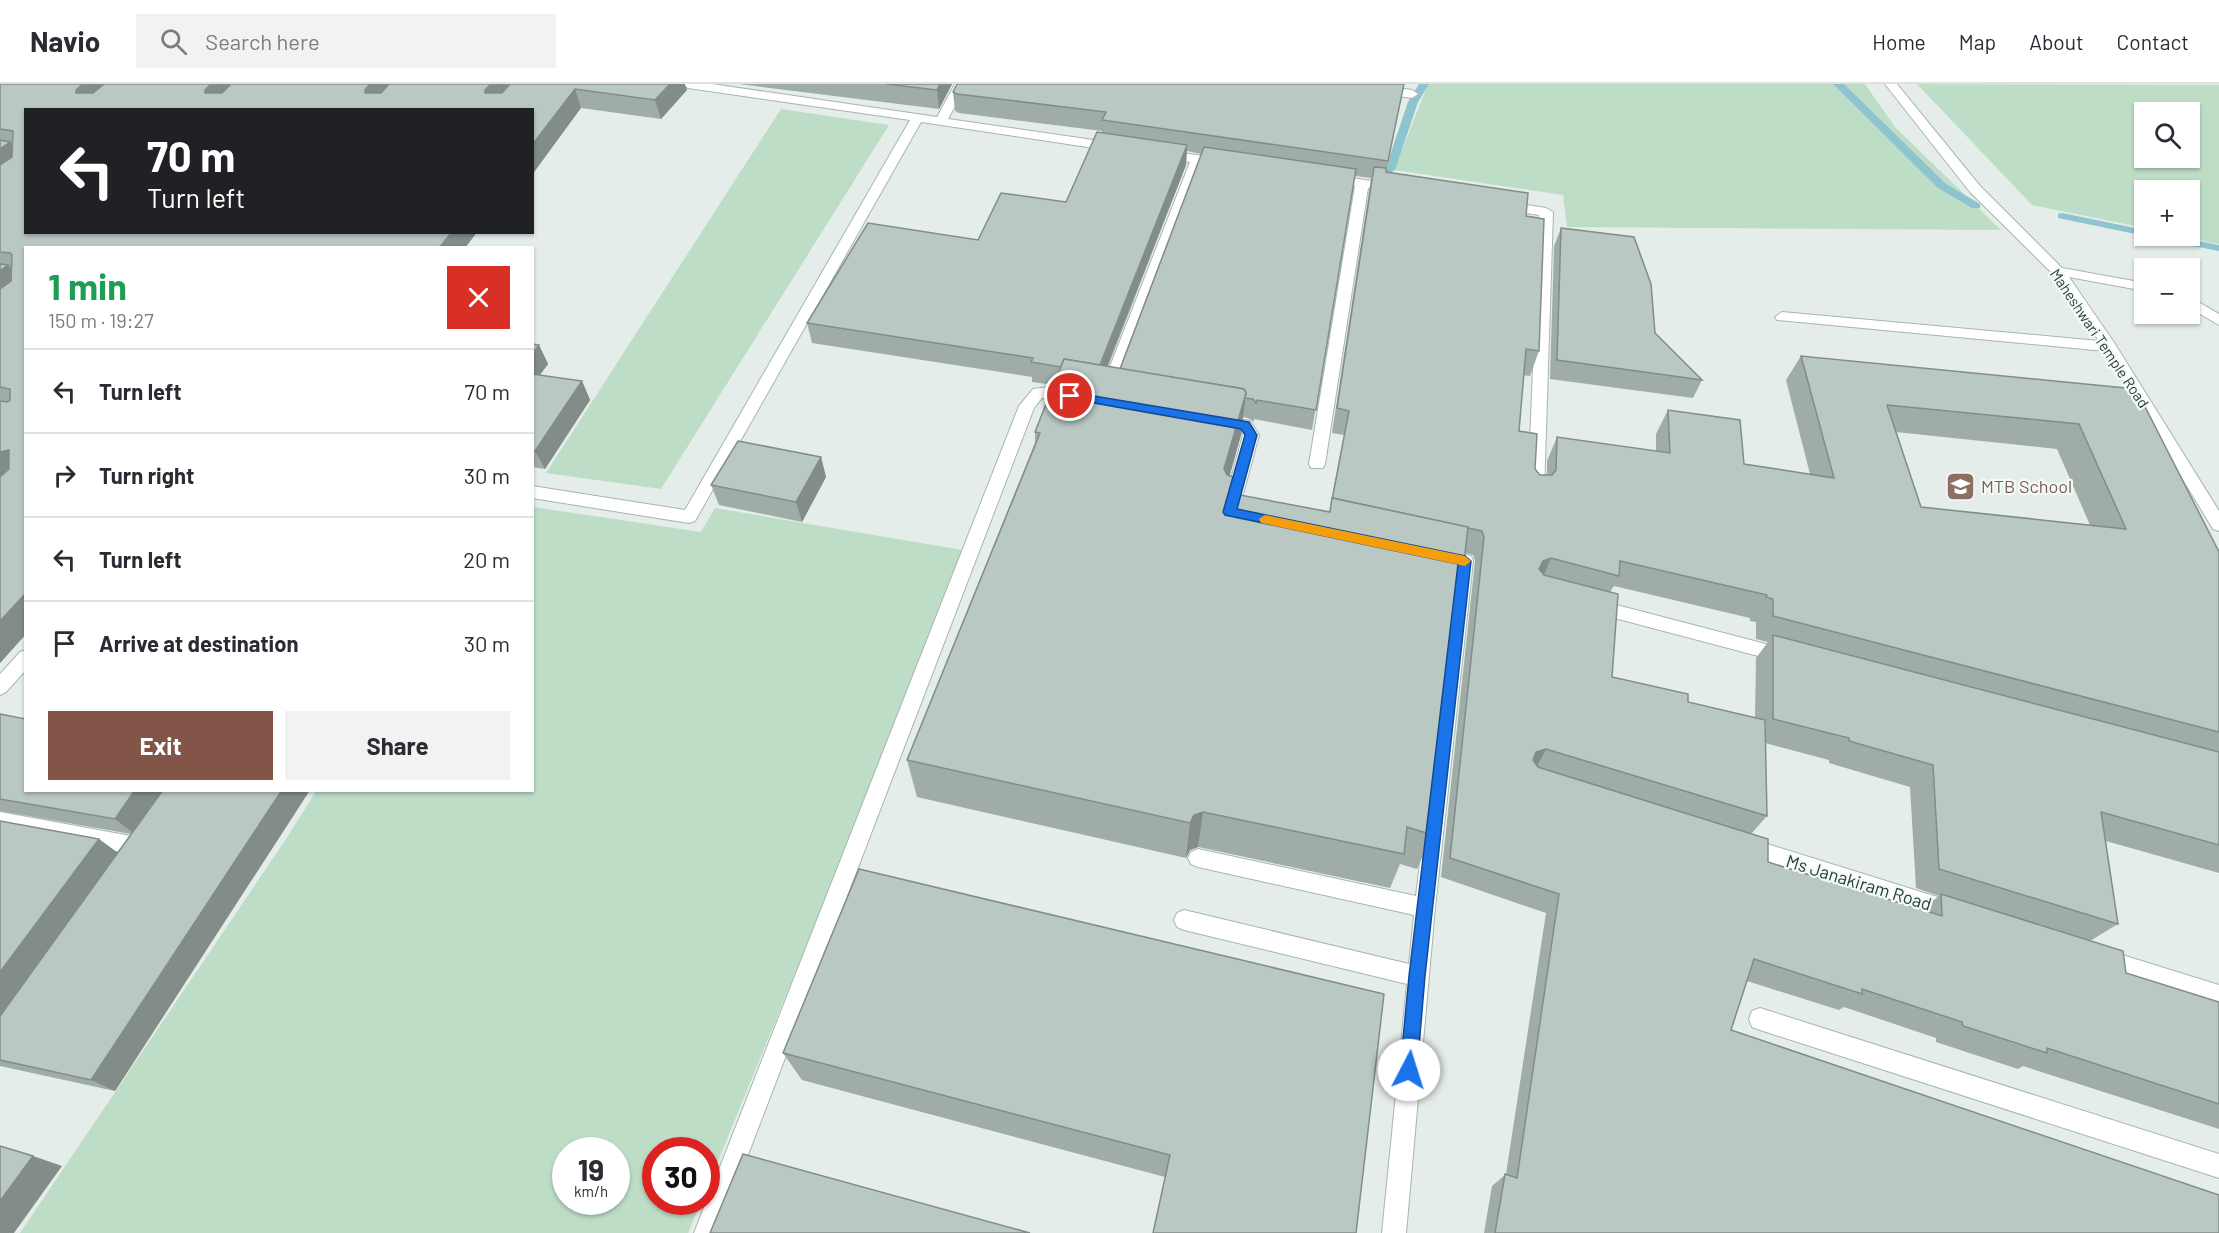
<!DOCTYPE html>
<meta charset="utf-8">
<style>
:root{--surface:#fff;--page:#f2f2f3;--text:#2b2b33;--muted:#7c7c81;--line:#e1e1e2;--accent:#825548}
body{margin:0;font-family:Barlow,sans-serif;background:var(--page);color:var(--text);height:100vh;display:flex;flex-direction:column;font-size:22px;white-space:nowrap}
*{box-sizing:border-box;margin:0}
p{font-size:20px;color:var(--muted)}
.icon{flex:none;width:33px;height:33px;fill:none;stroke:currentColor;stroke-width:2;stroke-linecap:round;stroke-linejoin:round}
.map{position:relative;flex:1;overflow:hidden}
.drawer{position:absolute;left:24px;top:162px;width:510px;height:546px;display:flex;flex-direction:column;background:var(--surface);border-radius:0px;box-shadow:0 2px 4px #0004}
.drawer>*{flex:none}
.hud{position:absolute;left:24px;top:24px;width:510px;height:126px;border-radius:0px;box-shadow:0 2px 4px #0004;background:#202124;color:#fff;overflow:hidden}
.tools{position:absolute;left:2134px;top:18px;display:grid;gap:12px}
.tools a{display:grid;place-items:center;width:66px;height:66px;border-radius:0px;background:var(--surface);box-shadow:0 2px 4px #0004;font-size:30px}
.speed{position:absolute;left:552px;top:1053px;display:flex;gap:12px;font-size:30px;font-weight:700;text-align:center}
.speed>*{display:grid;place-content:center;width:78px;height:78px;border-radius:50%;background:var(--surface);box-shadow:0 2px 4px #0004;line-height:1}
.speed small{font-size:15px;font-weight:400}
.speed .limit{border:9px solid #d22;background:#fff;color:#111}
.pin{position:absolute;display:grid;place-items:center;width:51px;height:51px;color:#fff;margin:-26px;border:3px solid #fff;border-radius:50%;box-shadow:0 2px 6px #0007}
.me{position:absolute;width:66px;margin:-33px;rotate:5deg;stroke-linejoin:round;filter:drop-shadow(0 0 4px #0008)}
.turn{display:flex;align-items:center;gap:21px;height:126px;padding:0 24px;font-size:27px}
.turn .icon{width:78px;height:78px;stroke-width:2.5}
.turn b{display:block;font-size:42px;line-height:51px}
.round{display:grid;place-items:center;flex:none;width:63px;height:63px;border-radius:0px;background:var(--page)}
.summary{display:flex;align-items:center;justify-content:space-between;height:102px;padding:0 24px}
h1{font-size:36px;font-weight:700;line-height:45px;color:#1e9e55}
.action{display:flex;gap:12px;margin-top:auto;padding:12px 24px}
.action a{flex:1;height:69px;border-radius:0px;background:var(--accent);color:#fff;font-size:24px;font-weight:700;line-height:69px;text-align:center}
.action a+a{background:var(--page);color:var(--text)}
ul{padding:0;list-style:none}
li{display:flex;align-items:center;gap:18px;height:84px;padding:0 24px;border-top:2px solid var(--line)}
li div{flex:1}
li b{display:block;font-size:22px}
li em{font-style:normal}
header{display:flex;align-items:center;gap:36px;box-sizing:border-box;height:84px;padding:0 30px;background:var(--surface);border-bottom:2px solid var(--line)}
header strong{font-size:28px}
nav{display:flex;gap:33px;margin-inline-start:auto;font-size:21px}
.search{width:420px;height:54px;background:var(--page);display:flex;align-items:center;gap:15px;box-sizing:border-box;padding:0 21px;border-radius:0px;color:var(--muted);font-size:22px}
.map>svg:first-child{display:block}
.green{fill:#beddc7;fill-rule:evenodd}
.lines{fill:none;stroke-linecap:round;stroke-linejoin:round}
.stream{fill:#8ec4d0;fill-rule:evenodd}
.minor-casing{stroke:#a7b5b0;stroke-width:2}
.minor{fill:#fff;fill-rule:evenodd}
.wall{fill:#9faca7;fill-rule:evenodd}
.shaded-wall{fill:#828c88}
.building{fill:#b9c8c2;stroke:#828c88;stroke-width:1.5;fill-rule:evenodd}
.route{fill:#1a73e8;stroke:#114b97;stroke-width:1.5}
.slow{fill:#f59e0b}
.labels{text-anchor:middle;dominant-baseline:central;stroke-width:4.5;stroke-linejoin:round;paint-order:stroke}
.far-street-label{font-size:15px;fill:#243e38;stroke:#f5faf7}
.education-label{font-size:18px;fill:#785e54;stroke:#f5faf7;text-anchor:start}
.street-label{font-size:18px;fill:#243e38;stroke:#f5faf7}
</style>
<header>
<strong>Navio</strong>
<div class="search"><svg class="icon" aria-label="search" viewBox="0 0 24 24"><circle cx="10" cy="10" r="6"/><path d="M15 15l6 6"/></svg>Search here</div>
<nav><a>Home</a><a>Map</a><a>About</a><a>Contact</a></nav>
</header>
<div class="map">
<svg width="2219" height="1149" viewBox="0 0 2219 1149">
<rect width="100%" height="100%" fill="#e4ede9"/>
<!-- green -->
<g class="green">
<path d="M1428 0H1865L1895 43 2001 146 1567 143 1563 111 1394 86Z"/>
<path d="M1917 0 2219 1V160L2179 152H2190V106H2145V144L2032 121ZM2145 28H2190V74H2145Z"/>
<path d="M781 25 889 41 661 405 546 389Z"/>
<path d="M533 423 701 448 715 424 968 467 707 1104 706 1066H656V1118H701L688 1149H20L288 752 316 707 532 706ZM566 1066H616V1118H566Z"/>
</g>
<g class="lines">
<!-- stream -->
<g class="stream">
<path d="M1419 0H1429L1418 18 1395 86 1390 89 1386 88 1385 86 1408 18Z"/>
<path d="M1833 0H1844L1946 100 1980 120V124H1972L1938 104Z"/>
<path d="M2062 129 2145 146V152H2148H2145L2058 134V130Z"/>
<path d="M2153 152H2173L2219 161V167L2158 155Z"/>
</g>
<defs>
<g id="minor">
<path d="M682 0H712L937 33 955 0H967L948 35 1114 59 1120 63 1114 67 921 38 695 437 689 439 532 414V402L685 426 910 36 688 4Z"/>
<path d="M1334 0H1366L1412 6 1418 10 1412 14 1340 4Z"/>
<path d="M1885 0H1897L1980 102 2062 184 2145 199V207L2069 193 2115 260 2219 427V447L2213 445 2105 267 1777 236 1775 233 1782 228 2099 257 2053 190 1970 108Z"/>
<path d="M1162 66 1224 75 1230 79 1224 83 1202 80 1118 303 1110 308 1102 303 1190 78 1158 73 1156 70Z"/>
<path d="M1331 91 1393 100 1399 104 1393 108 1368 104 1325 380 1323 384H1311L1309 380 1355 102 1326 98 1325 95 1326 92Z"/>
<path d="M1503 117 1546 124 1553 128 1544 409 1542 413H1530L1528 409 1539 131 1498 124 1496 121 1498 118Z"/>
<path d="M2190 213 2219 230V241L2190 224Z"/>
<path d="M1048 303 1074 307 1082 312 1074 317 1042 314 1034 324 718 1149H694L1019 322 1033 305Z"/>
<path d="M1220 332 1250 337 1259 351 1239 425 1242 429 1240 433 1234 435 1224 432 1222 428 1243 351 1240 346 1215 341 1212 337 1215 333Z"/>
<path d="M1441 466 1471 472 1473 477 1435 824 1406 1149H1382L1407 900 1184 846 1177 843 1174 836 1177 829 1184 826 1409 880 1414 831 1198 783 1191 780 1188 774 1191 768 1198 765 1416 812 1456 482 1435 477 1433 472 1435 467Z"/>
<path d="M1594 515 1785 565 1791 567 1794 572 1791 577 1785 579 1588 527 1585 522 1588 517Z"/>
<path d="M26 566V586L6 608 0 611V590L20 568Z"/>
<path d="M0 728 142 754 149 757 152 763 149 769 142 772 0 746Z"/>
<path d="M1745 753 1950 817 1957 820 1960 827 1957 834 1950 837 1745 771 1738 768 1735 762 1738 756Z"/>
<path d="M2103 865 2219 901V923L2095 882 2092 875 2095 868Z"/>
<path d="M1760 924 2219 1070V1094L1760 946 1752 943 1749 935 1752 927Z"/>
</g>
</defs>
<!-- minor casing -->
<use href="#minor" class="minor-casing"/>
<!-- minor -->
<use href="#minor" class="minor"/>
</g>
<!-- wall -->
<g class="wall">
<path d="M0 0 687 6 661 35 581 24 26 26V148H477L465 164H26V550L0 579Z"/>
<path d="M739 0H952L939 25Z"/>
<path d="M1404 0 1386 88 1526 132 1539 267 1530 292 1523 291 1519 347 1535 385 1540 391H1547V377L1557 353 1656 367V350L1668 326 1744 380 1810 390 1786 296 1801 272 2136 305 2219 468V789L2106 757 2118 840 2090 857 2126 889 2219 918V1045L2023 982 2018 985 1936 958V954L1844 923 1839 926 1747 897 1731 946 2219 1149H1484L1492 1102 1506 1090 1546 829 1441 793 1475 477 1473 471 1465 469 1433 751 1417 785 1400 780 1390 804 1198 763 1190 766 1186 774 917 713 907 676 1035 359V348L1054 301 1032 298V293L812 259 807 239 978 156 1066 118 1102 48V47L959 29 955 27 953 8ZM1187 67 1201 70 1120 284 1108 283 1186 81ZM1355 92 1371 94 1332 349 1344 351 1329 428 1231 410 1229 392 1241 351 1243 333 1250 335 1254 338V335L1312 346ZM1896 348 2057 365 2090 441 1921 423ZM1614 502 1750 534V537L1756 538V555L1768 558 1756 574 1755 633 1688 618 1612 593 1610 508ZM1765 659 1829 676V679L1910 703 1916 804 1939 812 1921 825 1768 778 1751 750 1767 732Z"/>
<path d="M1561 144 1655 249 1702 296 1693 314 1550 295 1554 162Z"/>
<path d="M532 260 539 261 548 280 540 291 582 297 590 316 545 385 532 383Z"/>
<path d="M821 373 826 393 802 438 719 421 711 401Z"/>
<path d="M0 630 26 706H310L115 1007 0 982V737L118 768 131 750 0 727Z"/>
<path d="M859 785 1356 1149 1165 1093 802 996 783 969Z"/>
</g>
<!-- shaded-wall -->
<g class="shaded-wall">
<path d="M83 0H118L90 24 76 9V6Z"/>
<path d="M211 0H242L216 24 205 9V6Z"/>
<path d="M370 0H396L374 26 365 9V6Z"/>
<path d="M491 0H517L493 26 485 9V6Z"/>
<path d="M670 0H685L687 6 661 35 655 16Z"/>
<path d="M940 0H952L939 25 937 6Z"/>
<path d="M575 5 581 24 532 91V61Z"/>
<path d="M10 58 25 77 0 95V65Z"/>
<path d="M1187 61 1186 81 1104 290 1100 283Z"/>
<path d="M452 148H477L465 164H439Z"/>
<path d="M8 181 25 200 0 218V187Z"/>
<path d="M539 261 548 280 532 301V270Z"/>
<path d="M582 297 590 316 545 385 535 367Z"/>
<path d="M1246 309 1241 351 1220 427 1224 385Z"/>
<path d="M9 366 26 382 0 405V368Z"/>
<path d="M821 373 826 393 802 438 796 418Z"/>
<path d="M1233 393 1228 435 1229 409Z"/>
<path d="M1551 474 1541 498 1532 501 1543 477Z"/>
<path d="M26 509V550L0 579V537Z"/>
<path d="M1546 665 1535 686 1525 689 1536 668Z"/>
<path d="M135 706H167L136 751 115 735Z"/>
<path d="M282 706H310L115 1007 91 996Z"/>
<path d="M1203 728 1198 763 1190 766 1186 774 1190 739 1194 731Z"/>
<path d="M99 755 121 771 0 936V888Z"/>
<path d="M33 1072 62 1082 14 1149H0V1117Z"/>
</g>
<!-- building -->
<g class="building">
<path d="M0 0H83L76 6V9H93L104 0H211L205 6V9H222L231 0H370L365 6V9H381L389 0H491L485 6V9H502L510 0H670L655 16 575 5 532 61V26H26V148H452L439 164H26V509L0 537V393L9 385V366L0 368V317L7 318 10 316V305L0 303V205L11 197 12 171 10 169 0 168V81L12 73 13 47 0 45Z"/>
<path d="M886 0H940L937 6Z"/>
<path d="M957 0H1404L1388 77 1102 36 1106 28 957 10 953 8Z"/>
<path d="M1097 48 1187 61 1100 281 1064 275 1061 283 1031 278 1033 274 807 239 868 139 978 156 1001 109 1066 118Z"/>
<path d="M0 56 10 58 0 65Z"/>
<path d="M1204 63 1356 85 1316 326 1257 316 1256 319 1253 315 1245 314 1246 309 1244 305 1120 285Z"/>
<path d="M1374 83 1386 84V88L1528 109 1526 132 1544 135 1539 267 1526 265 1519 347 1537 350 1535 385 1540 391H1552L1556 386 1557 353 1670 369 1668 326 1740 336 1744 380 1834 394 1801 272 2136 305 2219 468V648L1773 532V515L1766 513 1767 511 1620 477 1619 492 1551 474 1543 477 1539 485 1544 491 1618 510 1612 593 1688 610V618L1765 636 1767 732 1546 665 1536 668 1533 676 1538 683 1768 755V778L1942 832 1941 810 2123 867 2126 889 2219 918V1020L2047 964V969L1963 942 1962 938 1862 905V910L1754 875 1731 946 2219 1111V1149H1495L1505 1090 1517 1094 1559 810 1450 774 1484 453 1482 447 1468 444V443L1332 414V416L1349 327 1337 324ZM1887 321 2079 340 2126 445 1921 423Z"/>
<path d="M1561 144 1634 153 1651 200 1655 249 1702 296 1557 276Z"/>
<path d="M0 180 8 181 0 187Z"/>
<path d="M532 260 539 261 532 270Z"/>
<path d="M1064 275 1244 305 1246 309 1224 385 1227 391 1233 393 1229 409 1330 428 1332 414 1468 443 1433 751 1407 743 1404 770 1203 728 1194 731 1190 739 907 676 1040 349 1035 348Z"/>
<path d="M532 290 582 297 535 367 532 366Z"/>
<path d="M738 357 821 373 796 418 711 401Z"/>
<path d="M1773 551 2219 668V761L2101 728 2118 840 1939 785 1933 681 1849 657V654L1773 635Z"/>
<path d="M0 630 26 635V706H135L115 735 0 715Z"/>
<path d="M163 706H282L91 996 0 976V932Z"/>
<path d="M0 737 99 755 0 888Z"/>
<path d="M859 785 1384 910 1356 1149H1153L1170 1071 783 969Z"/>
<path d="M0 1062 33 1072 0 1117Z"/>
<path d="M743 1070 1030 1149H710Z"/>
</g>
<!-- route -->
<path class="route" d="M1070 308 1249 338 1257 351 1237 425 1465 472 1471 477 1425 892 1417 986 1415 992 1409 994 1403 992 1400 986 1409 892 1458 480 1225 431 1223 428 1245 351 1241 345 1066 314V309Z"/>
<!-- slow -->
<path class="slow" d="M1265 431 1465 472 1471 477 1465 482 1261 439 1259 435Z"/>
<!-- icons -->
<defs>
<symbol id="school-square" viewBox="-11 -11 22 22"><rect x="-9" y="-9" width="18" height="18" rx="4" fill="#8d6e63" stroke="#f5faf7"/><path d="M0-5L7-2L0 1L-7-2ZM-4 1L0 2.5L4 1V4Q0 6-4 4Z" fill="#fff"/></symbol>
</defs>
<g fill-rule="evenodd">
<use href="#school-square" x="1944" y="386" width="33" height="33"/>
</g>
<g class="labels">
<!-- far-street labels -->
<g class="far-street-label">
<text transform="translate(2100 254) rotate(56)">Maheshwari Temple Road</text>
</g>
<!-- education labels -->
<g class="education-label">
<text x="1981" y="402">MTB School</text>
</g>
<!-- street labels -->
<g class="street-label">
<text transform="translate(1859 798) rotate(17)">Ms Janakiram Road</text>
</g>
</g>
</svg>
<div class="tools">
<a><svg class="icon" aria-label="search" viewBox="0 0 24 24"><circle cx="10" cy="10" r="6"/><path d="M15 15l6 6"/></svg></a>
<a>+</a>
<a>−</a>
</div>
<div class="speed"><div>19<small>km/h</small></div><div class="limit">30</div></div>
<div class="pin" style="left:1070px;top:312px;background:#d93025"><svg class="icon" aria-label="arrive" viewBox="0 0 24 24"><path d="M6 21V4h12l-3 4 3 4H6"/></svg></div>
<svg class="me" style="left:1409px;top:986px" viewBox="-20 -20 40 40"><circle r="19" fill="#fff"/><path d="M0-13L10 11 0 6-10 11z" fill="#1a73e8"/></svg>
<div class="hud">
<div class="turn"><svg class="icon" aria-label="left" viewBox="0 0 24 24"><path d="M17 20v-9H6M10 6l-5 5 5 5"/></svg><div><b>70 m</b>Turn left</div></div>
</div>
<section class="drawer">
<div class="summary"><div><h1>1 min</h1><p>150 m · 19:27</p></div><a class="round" style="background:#d93025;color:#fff"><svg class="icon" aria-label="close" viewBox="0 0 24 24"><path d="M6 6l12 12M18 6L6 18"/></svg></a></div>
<ul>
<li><svg class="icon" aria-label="left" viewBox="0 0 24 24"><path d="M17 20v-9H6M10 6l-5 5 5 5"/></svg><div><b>Turn left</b></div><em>70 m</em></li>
<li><svg class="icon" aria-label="right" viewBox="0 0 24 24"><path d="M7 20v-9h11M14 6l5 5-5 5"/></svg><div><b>Turn right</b></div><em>30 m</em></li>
<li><svg class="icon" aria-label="left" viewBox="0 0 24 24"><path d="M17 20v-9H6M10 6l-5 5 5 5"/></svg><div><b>Turn left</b></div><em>20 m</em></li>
<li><svg class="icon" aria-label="arrive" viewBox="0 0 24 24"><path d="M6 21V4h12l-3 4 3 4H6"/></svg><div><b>Arrive at destination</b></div><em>30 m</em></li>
</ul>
<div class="action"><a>Exit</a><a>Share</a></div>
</section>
</div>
